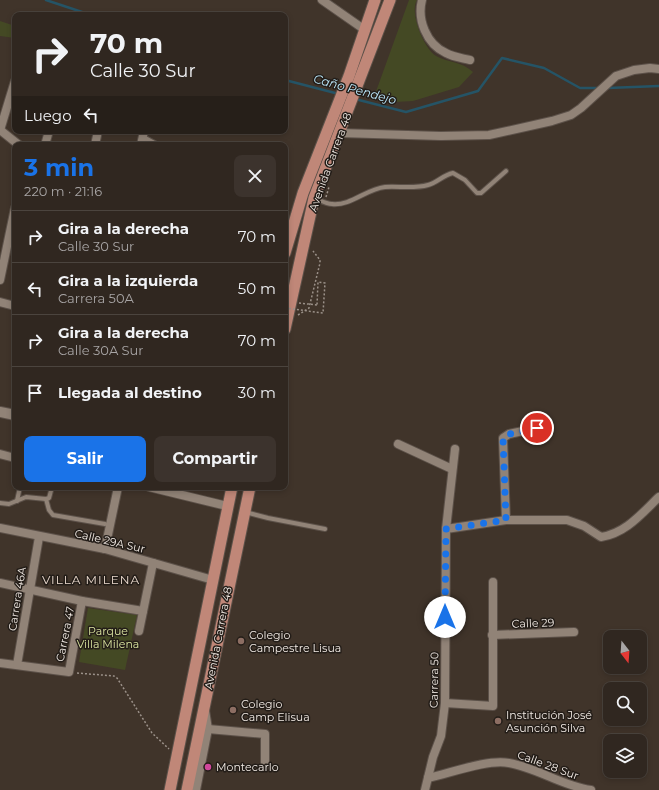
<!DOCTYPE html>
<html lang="es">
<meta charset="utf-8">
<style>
:root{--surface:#302720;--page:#3c332d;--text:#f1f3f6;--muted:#a8a5a5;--line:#4b443e;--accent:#1a73e8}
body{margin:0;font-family:Montserrat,sans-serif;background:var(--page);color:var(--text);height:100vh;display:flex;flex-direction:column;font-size:15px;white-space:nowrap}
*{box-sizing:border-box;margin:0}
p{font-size:13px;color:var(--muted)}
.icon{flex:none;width:22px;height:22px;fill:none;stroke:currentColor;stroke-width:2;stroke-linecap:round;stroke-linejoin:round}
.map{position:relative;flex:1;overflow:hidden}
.sheet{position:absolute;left:12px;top:142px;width:276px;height:348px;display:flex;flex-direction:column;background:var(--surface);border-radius:8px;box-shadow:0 2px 6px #0003,0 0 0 1px var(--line)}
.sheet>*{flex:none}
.hud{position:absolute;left:12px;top:12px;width:276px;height:122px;border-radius:8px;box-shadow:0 2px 6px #0003,0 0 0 1px var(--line);background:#302720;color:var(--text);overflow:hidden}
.needle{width:26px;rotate:163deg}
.fabs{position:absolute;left:603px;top:630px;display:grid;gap:8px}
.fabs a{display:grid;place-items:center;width:44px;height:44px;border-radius:8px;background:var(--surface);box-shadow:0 2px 6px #0003,0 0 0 1px var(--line);font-size:20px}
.pin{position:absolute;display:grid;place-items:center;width:34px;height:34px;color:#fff;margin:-17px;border:2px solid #fff;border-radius:50%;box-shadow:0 1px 4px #0007}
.me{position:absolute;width:44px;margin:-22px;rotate:0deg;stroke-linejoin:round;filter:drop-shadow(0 0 3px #0008)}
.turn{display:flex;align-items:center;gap:14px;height:84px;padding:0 12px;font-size:18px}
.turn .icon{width:52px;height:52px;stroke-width:2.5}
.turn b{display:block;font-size:28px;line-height:34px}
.then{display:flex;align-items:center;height:38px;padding:0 12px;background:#0003;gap:8px;font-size:15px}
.round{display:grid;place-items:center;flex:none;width:42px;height:42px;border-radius:8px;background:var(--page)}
.headline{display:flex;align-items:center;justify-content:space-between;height:68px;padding:0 12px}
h1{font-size:24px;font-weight:700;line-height:30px;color:var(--accent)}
.button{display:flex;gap:8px;margin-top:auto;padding:8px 12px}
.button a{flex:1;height:46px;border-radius:8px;background:var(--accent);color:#fff;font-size:16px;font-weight:700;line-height:46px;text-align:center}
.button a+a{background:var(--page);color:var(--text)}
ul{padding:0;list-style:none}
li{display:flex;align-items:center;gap:12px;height:52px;padding:0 12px;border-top:1px solid var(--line)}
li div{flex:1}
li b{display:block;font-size:15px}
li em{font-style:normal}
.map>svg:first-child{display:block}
.green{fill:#444924}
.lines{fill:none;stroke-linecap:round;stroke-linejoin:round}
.stream{stroke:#255466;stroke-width:2.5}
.service-casing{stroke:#5c5149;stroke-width:6}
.minor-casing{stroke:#5c5149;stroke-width:10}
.tertiary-casing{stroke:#5c5149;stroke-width:12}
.primary-casing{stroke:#5c5149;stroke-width:13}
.path{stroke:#9b9189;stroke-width:1.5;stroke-dasharray:2 2;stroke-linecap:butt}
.service{stroke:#918377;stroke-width:4}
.minor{stroke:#918377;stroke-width:8}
.tertiary{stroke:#918377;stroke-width:10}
.primary{stroke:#c08778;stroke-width:11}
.path-bridge{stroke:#9b9189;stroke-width:1.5;stroke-dasharray:2 2;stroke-linecap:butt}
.route{stroke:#1a73e8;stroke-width:7;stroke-dasharray:0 12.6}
.education-dot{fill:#8d6e63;stroke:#231d18;stroke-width:1.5}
.hotel-dot{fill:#d1479c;stroke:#231d18;stroke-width:1.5}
.labels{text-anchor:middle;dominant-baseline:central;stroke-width:3;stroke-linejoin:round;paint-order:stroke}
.street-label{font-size:11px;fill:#f3ebe5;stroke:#231d18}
.park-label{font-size:11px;fill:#dbe5a0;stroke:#231d18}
.poi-label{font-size:11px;fill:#f3ebe5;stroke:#231d18;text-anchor:start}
.water-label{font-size:12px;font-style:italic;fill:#beebff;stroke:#231d18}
.neighbourhood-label{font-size:12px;letter-spacing:1px;fill:#ecdbcf;stroke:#231d18}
</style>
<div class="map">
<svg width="659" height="790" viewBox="0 0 659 790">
<rect width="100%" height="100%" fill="#40342a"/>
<!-- green -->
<g class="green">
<path d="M409 0H417C409 12 424 49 436 56 449 63 461 61 473 72L459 87 413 101 395 102 374 97Z"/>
<path d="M0 21 15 26V38L0 36Z"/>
<path d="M88 608 137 615 125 670 79 662Z"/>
</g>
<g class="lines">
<!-- stream -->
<g class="stream">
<path d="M46 0 91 15"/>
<path d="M285 80 339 94"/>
<path d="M608 88 659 86"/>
<path d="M355 99 406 112 478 91 502 58 544 68 580 88H601"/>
</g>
<defs>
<g id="service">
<path d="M315 198C320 200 326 204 332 204 351 206 366 189 385 187 399 186 414 189 428 185 437 183 443 175 453 173L465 180 477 193H481L506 171"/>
<path d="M46 499 49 510 53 515 105 524"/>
<path d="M17 501 20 487"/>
<path d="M0 503 9 504 26 497 46 499 49 498 52 487"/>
<path d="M245 512 268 518 325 529"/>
</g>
<g id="minor">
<path d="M322 0 365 30"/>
<path d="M422 0C417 19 426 44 446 53 453 57 462 58 470 60"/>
<path d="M0 130 15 81"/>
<path d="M0 130 19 145"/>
<path d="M340 133 441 136 489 135 552 121 571 115 581 108 616 76 634 70 650 68 659 69"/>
<path d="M143 139 154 145"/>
<path d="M45 145 49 131"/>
<path d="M95 145 98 131"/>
<path d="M141 145 144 131"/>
<path d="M0 280 15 208"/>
<path d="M0 302 15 306"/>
<path d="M398 444 452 469"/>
<path d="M0 454 15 458"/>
<path d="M149 487 227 506"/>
<path d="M506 520 503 438 509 434 537 428"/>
<path d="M0 528 105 549 213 580"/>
<path d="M446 529 506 520H567L584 526 601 537C626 533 641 514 659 497"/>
<path d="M105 549 118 487"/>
<path d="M0 583 82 601 143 611"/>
<path d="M139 631 153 563"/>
<path d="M492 635 574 632"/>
<path d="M0 663 69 672 82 601"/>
<path d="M17 665 39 537"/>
<path d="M445 703 493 706V582"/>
<path d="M208 729 265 734V766"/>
<path d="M428 778C451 773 487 759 509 763 538 768 562 786 591 790"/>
<path d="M196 790 208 729 205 710"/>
<path d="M425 790 433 757 441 736 445 703 446 529 455 449"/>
</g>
<path id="tertiary" d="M0 412 15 415"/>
<g id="primary">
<path d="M285 253 303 193 349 76 375 0"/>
<path d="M285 329 314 198 390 0"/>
<path d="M170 790 232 487"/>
<path d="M187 790 250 487"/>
</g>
</defs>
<!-- service casing -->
<use href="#service" class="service-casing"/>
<!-- minor casing -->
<use href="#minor" class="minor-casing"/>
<!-- tertiary casing -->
<use href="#tertiary" class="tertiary-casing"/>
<!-- primary casing -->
<use href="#primary" class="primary-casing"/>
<!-- path -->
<g class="path">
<path d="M326 197 329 187"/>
<path d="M299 303 317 305"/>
<path d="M298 315 309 308 320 263V260L313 251"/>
<path d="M285 354 288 338"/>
<path d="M77 673 114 676 117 678 152 733 169 749"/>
</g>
<!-- service -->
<use href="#service" class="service"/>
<!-- minor -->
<use href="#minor" class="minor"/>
<!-- tertiary -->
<use href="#tertiary" class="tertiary"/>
<!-- primary -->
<use href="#primary" class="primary"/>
<!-- path-bridge -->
<path class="path-bridge" d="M285 308 323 313 325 283 318 282 317 305"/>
</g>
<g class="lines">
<!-- route -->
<path class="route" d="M445 617 446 529 506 520 503 438 510 434 537 428"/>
</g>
<!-- markers -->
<g class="education-dot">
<circle cx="241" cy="641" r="4"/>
<circle cx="233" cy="710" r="4"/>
<circle cx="498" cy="721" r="4"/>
</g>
<circle class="hotel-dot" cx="208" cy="767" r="4"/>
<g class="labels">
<!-- street labels -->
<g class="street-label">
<text transform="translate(330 162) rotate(-70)">Avenida Carrera 48</text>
<text transform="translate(110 541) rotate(13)">Calle 29A Sur</text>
<text transform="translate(17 599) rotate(-81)">Carrera 46A</text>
<text transform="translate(533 623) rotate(-2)">Calle 29</text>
<text transform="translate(65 634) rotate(-79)">Carrera 47</text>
<text transform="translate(218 638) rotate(-79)">Avenida Carrera 48</text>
<text transform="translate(434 680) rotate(-89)">Carrera 50</text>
<text transform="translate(548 765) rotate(20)">Calle 28 Sur</text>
</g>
<!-- park labels -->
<g class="park-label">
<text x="108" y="631">Parque<tspan x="108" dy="13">Villa Milena</tspan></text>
</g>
<!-- poi labels -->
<g class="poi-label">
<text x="249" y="635">Colegio<tspan x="249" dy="13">Campestre Lisua</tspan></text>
<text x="241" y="704">Colegio<tspan x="241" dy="13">Camp Elisua</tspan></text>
<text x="506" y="715">Institución José<tspan x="506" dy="13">Asunción Silva</tspan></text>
<text x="216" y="767">Montecarlo</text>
</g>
<!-- water labels -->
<g class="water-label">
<text transform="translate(355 89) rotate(15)">Caño Pendejo</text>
</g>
<!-- neighbourhood labels -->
<g class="neighbourhood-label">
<text x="91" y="579">VILLA MILENA</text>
</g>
</g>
</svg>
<div class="fabs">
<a><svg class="needle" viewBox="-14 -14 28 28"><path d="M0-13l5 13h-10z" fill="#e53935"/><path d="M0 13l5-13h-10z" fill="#a8a5a5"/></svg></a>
<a><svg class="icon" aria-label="search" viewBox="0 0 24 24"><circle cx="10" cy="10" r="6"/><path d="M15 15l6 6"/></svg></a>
<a><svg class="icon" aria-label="layers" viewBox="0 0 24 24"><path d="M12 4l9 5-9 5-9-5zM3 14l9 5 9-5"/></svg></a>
</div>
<div class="pin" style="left:537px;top:428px;background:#d93025"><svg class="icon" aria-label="arrive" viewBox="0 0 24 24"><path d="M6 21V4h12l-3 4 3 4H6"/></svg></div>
<svg class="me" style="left:445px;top:617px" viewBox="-20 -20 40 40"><circle r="19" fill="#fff"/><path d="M0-13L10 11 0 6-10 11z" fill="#1a73e8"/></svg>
<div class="hud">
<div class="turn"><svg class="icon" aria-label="right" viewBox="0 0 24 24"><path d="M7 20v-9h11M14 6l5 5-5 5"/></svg><div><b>70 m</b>Calle 30 Sur</div></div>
<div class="then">Luego<svg class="icon" aria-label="left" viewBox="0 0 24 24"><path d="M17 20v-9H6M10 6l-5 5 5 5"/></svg></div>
</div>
<section class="sheet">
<div class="headline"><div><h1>3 min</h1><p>220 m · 21:16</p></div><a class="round"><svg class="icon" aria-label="close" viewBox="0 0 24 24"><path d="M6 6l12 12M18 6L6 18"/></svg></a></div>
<ul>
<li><svg class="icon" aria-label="right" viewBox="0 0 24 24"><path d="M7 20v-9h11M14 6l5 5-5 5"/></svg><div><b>Gira a la derecha</b><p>Calle 30 Sur</p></div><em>70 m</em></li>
<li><svg class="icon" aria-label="left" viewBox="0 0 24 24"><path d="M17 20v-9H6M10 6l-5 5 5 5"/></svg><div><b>Gira a la izquierda</b><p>Carrera 50A</p></div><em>50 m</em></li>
<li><svg class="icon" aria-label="right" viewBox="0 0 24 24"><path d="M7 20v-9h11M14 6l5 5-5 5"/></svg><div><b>Gira a la derecha</b><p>Calle 30A Sur</p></div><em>70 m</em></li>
<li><svg class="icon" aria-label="arrive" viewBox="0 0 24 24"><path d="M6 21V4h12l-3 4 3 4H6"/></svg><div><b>Llegada al destino</b></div><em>30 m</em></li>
</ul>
<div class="button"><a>Salir</a><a>Compartir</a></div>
</section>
</div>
